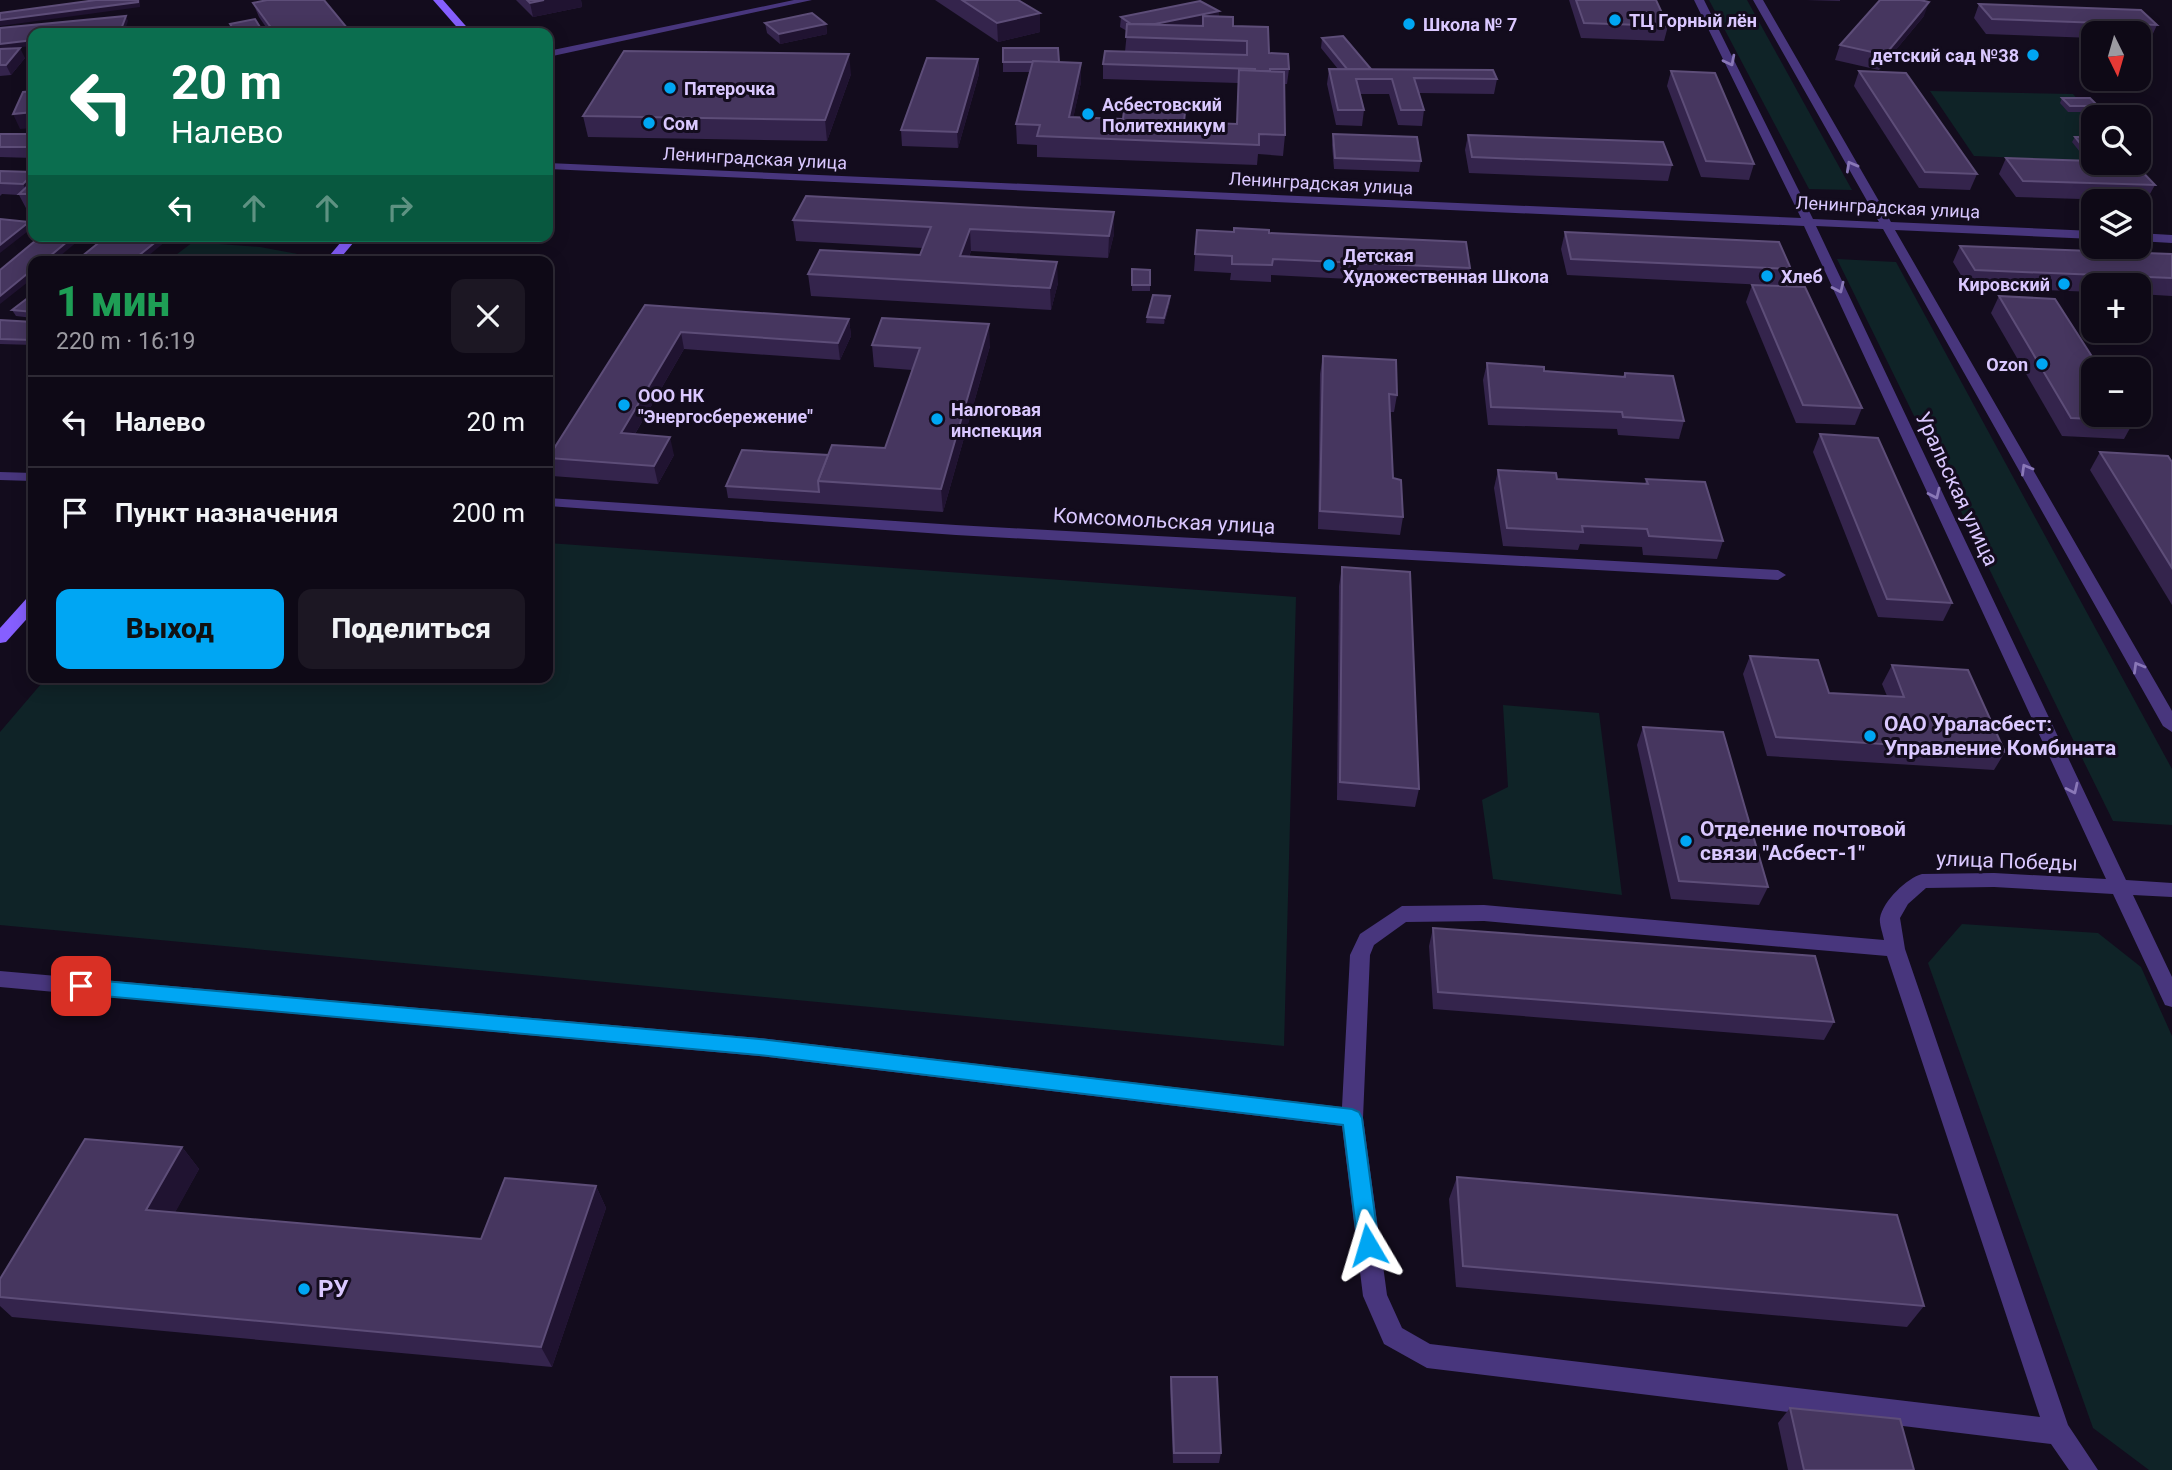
<!DOCTYPE html>
<html lang="ru">
<meta charset="utf-8">
<style>
:root{--surface:#0e0916;--page:#1c1723;--text:#f1f3f6;--muted:#9b9aa1;--line:#2e2a35;--accent:#00a6f3}
body{margin:0;font-family:Roboto,sans-serif;background:var(--page);color:var(--text);height:100vh;display:flex;flex-direction:column;font-size:26px;white-space:nowrap}
*{box-sizing:border-box;margin:0}
p{font-size:23px;color:var(--muted)}
.icon{flex:none;width:38px;height:38px;fill:none;stroke:currentColor;stroke-width:2;stroke-linecap:round;stroke-linejoin:round}
.map{position:relative;flex:1;overflow:hidden}
.sheet{position:absolute;left:28px;top:256px;width:525px;height:427px;display:flex;flex-direction:column;background:var(--surface);border-radius:14px;box-shadow:0 4px 18px #0003,0 0 0 2px var(--line)}
.sheet>*{flex:none}
.hud{position:absolute;left:28px;top:28px;width:525px;height:214px;border-radius:14px;box-shadow:0 4px 18px #0003,0 0 0 2px var(--line);background:#0b6e4f;color:#fff;overflow:hidden}
.needle{width:46px;rotate:175deg}
.fabs{position:absolute;left:2081px;top:21px;display:grid;gap:14px}
.fabs a{display:grid;place-items:center;width:70px;height:70px;border-radius:14px;background:var(--surface);box-shadow:0 4px 18px #0003,0 0 0 2px var(--line);font-size:35px}
.pin{position:absolute;display:grid;place-items:center;width:60px;height:60px;color:#fff;margin:-30px;border-radius:14px;box-shadow:0 4px 10px #0006}
.me{position:absolute;width:77px;margin:-38px;rotate:353deg;stroke-linejoin:round;filter:drop-shadow(0 0 5px #0008)}
.turn{display:flex;align-items:center;gap:24px;height:147px;padding:0 28px;font-size:32px}
.turn .icon{width:91px;height:91px;stroke-width:2.5}
.turn b{display:block;font-size:49px;line-height:60px}
.lanes{display:flex;align-items:center;height:66px;padding:0 28px;background:#0003;justify-content:center;gap:35px;direction:ltr}
.lanes .off{opacity:.35}
.round{display:grid;place-items:center;flex:none;width:74px;height:74px;border-radius:14px;background:var(--page)}
.summary{display:flex;align-items:center;justify-content:space-between;height:119px;padding:0 28px}
h1{font-size:42px;font-weight:800;line-height:52px;color:#1e9e55}
.cta{display:flex;gap:14px;margin-top:auto;padding:14px 28px}
.cta a{flex:1;height:80px;border-radius:14px;background:var(--accent);color:#111;font-size:28px;font-weight:800;line-height:80px;text-align:center}
.cta a+a{background:var(--page);color:var(--text)}
ul{padding:0;list-style:none}
li{display:flex;align-items:center;gap:21px;height:91px;padding:0 28px;border-top:2px solid var(--line)}
li div{flex:1}
li b{display:block;font-size:26px}
li em{font-style:normal}
.map>svg:first-child{display:block}
.green{fill:#0f2327}
.lines{fill:none;stroke-linecap:round;stroke-linejoin:round}
.minor{fill:#48367d;fill-rule:evenodd}
.tertiary{fill:#48367d;fill-rule:evenodd}
.secondary{fill:#865fff;fill-rule:evenodd}
.wall{fill:#34244c}
.shaded-wall{fill:#201331}
.building{fill:#46365f;stroke:#5d4d78;stroke-width:2}
.oneway{stroke:#8a78b8}
.route{fill:#00a6f3;stroke:#006c9e;stroke-width:2}
.poi-dot{fill:#00a6f3;stroke:#130c1d;stroke-width:2.5}
.labels{text-anchor:middle;dominant-baseline:central;stroke-width:6;stroke-linejoin:round;paint-order:stroke}
.far-poi-label{font-size:18px;font-weight:bold;fill:#dac8ff;stroke:#130c1d;text-anchor:start}
.far-street-label{font-size:18px;fill:#dac8ff;stroke:#130c1d}
.street-label{font-size:21px;fill:#dac8ff;stroke:#130c1d}
.poi-label{font-size:21px;font-weight:bold;fill:#dac8ff;stroke:#130c1d;text-anchor:start}
.near-poi-label{font-size:24px;font-weight:bold;fill:#dac8ff;stroke:#130c1d;text-anchor:start}
</style>
<div class="map">
<svg width="2172" height="1470" viewBox="0 0 2172 1470">
<rect width="100%" height="100%" fill="#130c1d"/>
<!-- green -->
<g class="green">
<path d="M1709 0H1747L1852 190 1809 189Z"/>
<path d="M1930 91 2073 94 2093 117V161L1974 156Z"/>
<path d="M193 242 260 247 319 258 315 261H168Z"/>
<path d="M1837 259 1896 262 2172 769V825L2113 821Z"/>
<path d="M548 543 1296 597 1284 1046 0 925V732L47 677H548Z"/>
<path d="M1503 705 1599 713 1622 895 1493 879 1482 800 1508 787Z"/>
<path d="M1962 924 2098 933 2141 967 2172 1036V1470H2149L2093 1428 1928 963Z"/>
</g>
<g class="lines">
<!-- minor -->
<g class="minor">
<path d="M1694 0H1704L1813 219 1879 222 1753 0H1763L1891 222 2093 231V239L1895 230 2172 711V732L2163 726 1883 229 1816 226 2126 880 2172 883V897L2133 895 2172 977V1007L2165 1005 2113 894 1994 887 1926 888 1908 904 1900 918 1905 949 2068 1425 2098 1470H2069L2051 1444 1427 1368 1384 1344 1363 1296 1342 1126 759 1056 0 987V971L759 1038 1342 1107 1350 955 1360 934 1402 906 1484 905 1884 940C1883 934 1879 924 1880 918 1883 901 1907 878 1922 874L1994 873 2106 879 1804 226 548 169V163L1801 218ZM1484 921 1887 956 2040 1417 1430 1344 1402 1328 1387 1295 1363 1118 1370 955 1374 945 1406 922Z"/>
<path d="M2138 233 2172 235V243L2138 241Z"/>
<path d="M0 472 33 473V481L0 480Z"/>
<path d="M548 498 956 525 1778 570 1786 575 1778 580 956 535 548 506Z"/>
</g>
<!-- tertiary -->
<path class="tertiary" d="M794 0H812L548 57V51Z"/>
<!-- secondary -->
<g class="secondary">
<path d="M433 0H443L472 33H462Z"/>
<path d="M346 236H359L338 261H325Z"/>
<path d="M33 597V612L6 642 0 643V628L27 598Z"/>
</g>
</g>
<!-- wall -->
<g class="wall">
<path d="M516 0H581L582 7 533 17Z"/>
<path d="M935 0H1018L1040 13V32L998 42Z"/>
<path d="M1569 0H1656L1668 26 1664 41 1581 38Z"/>
<path d="M1806 0H1840V1Z"/>
<path d="M253 3 349 33H270L259 17Z"/>
<path d="M1979 4 2157 25 2150 40H2138V33H2093V38L1986 34 1974 18Z"/>
<path d="M1219 11V17L1269 53 1289 69 1287 84H1284L1285 135 1283 156 1258 154 1257 165 1037 157V145L1017 144 1016 124 1030 72H1003V62L1081 63V82L1073 118 1237 124 1238 83 1103 79V64L1125 52 1127 31 1120 27 1121 17Z"/>
<path d="M1924 16 1879 70 1835 60 1840 45Z"/>
<path d="M765 23 826 24 827 34 780 44 767 33Z"/>
<path d="M1322 38 1371 69 1497 79 1494 94 1419 93 1424 110 1422 126 1398 125 1389 94H1360L1364 110 1362 126 1336 125 1327 84 1329 69H1338L1321 48Z"/>
<path d="M0 49 25 58 11 75 0 76Z"/>
<path d="M978 59 979 74 958 148 902 146 901 130Z"/>
<path d="M1671 71 1754 164 1749 180 1701 177 1667 86Z"/>
<path d="M1859 71 1977 174 1970 190 1919 188 1854 86Z"/>
<path d="M851 74 827 141 588 137 583 116Z"/>
<path d="M2062 98 2098 106 2096 112H2068L2060 103Z"/>
<path d="M0 134H33V158L0 157Z"/>
<path d="M1333 134 1421 161 1419 172 1334 169 1332 145Z"/>
<path d="M1468 135 1672 165 1668 181 1469 173 1465 150Z"/>
<path d="M2075 137H2093V153L2080 152 2072 142Z"/>
<path d="M2006 158 2155 185 2146 201 2016 197 1999 174Z"/>
<path d="M0 171 33 172V210H27L19 195 2 194 0 196Z"/>
<path d="M793 220 1114 234 1108 258 971 251 969 257 1058 283 1051 310 811 296 808 274 920 255 923 248 796 241Z"/>
<path d="M1197 230 1269 233 1470 268 1467 285 1271 275V282L1230 280 1231 273 1194 271Z"/>
<path d="M1565 232 1791 269 1785 286 1567 275 1561 249Z"/>
<path d="M232 236H248L242 243 234 242Z"/>
<path d="M1960 246 2172 254V296L2138 294V285H2093V292L1968 287 1953 262Z"/>
<path d="M1132 269 1150 270V291H1132Z"/>
<path d="M1752 285 1862 408 1855 425 1796 423 1746 302Z"/>
<path d="M33 294V318L16 316 12 310Z"/>
<path d="M1999 296 2134 421 2124 439 2062 436 1991 313Z"/>
<path d="M1170 302 1164 324 1146 323 1147 317Z"/>
<path d="M645 305 849 319 851 336 840 360 684 349 635 434 674 455 658 484 552 476 548 460V457Z"/>
<path d="M0 320 33 322V345L0 344Z"/>
<path d="M872 345 990 346 943 512 728 498 726 486 828 455 885 448 912 370 874 367Z"/>
<path d="M1323 356 1397 395 1394 412H1390L1393 478 1403 517 1400 535 1318 529 1320 374Z"/>
<path d="M1487 363 1544 371 1623 376 1625 373 1684 421 1679 439 1618 435 1617 429 1488 425 1483 380Z"/>
<path d="M1820 434 1952 603 1943 621 1878 617 1813 452Z"/>
<path d="M2100 452 2172 462V605L2090 470Z"/>
<path d="M1498 470 1557 479 1645 484 1646 479 1723 541 1717 559 1643 555 1642 547 1580 544 1578 550 1503 546 1494 488Z"/>
<path d="M1342 567 1419 789 1415 807 1337 800 1339 586Z"/>
<path d="M1750 656 1829 693 1887 696 1882 684 1892 665 2005 752 1994 770 1767 756 1743 674Z"/>
<path d="M1643 727 1768 887 1759 905 1671 899 1637 745Z"/>
<path d="M1433 928 1834 1022 1824 1040 1433 1009 1429 946Z"/>
<path d="M182 1147 199 1169 175 1212 481 1239 596 1186 606 1208 552 1367 12 1317 0 1306V1279Z"/>
<path d="M1457 1177 1924 1306 1907 1327 1456 1287 1449 1199Z"/>
<path d="M1171 1377 1221 1453 1219 1463H1173L1170 1387Z"/>
<path d="M1790 1408 1914 1470H1788L1778 1423Z"/>
</g>
<!-- shaded-wall -->
<g class="shaded-wall">
<path d="M138 0H140V7L0 26V20Z"/>
<path d="M544 0H581L582 7 533 17 530 3Z"/>
<path d="M1929 2 1924 16 1879 70 1885 55Z"/>
<path d="M1219 11V21L1137 38V28Z"/>
<path d="M1040 13V32L998 42 997 23Z"/>
<path d="M126 16 128 21 124 33H104Z"/>
<path d="M826 24 827 34 780 44 779 34Z"/>
<path d="M260 27 261 32 235 33V32Z"/>
<path d="M348 29 349 33H329Z"/>
<path d="M33 40V46L0 49V44Z"/>
<path d="M20 48 25 58 11 75 6 65Z"/>
<path d="M849 54 851 74 827 141 825 120Z"/>
<path d="M978 59 979 74 958 148 957 132Z"/>
<path d="M1081 63V82L1069 138V117Z"/>
<path d="M33 112V128L20 129 13 114Z"/>
<path d="M33 174V190L28 195 23 184Z"/>
<path d="M1114 212V234L1108 258 1109 236Z"/>
<path d="M29 222 32 228 0 253V245Z"/>
<path d="M970 229 971 251 961 278 960 256Z"/>
<path d="M74 236H84L54 261H44Z"/>
<path d="M163 236H172L142 261H132Z"/>
<path d="M240 236H248L242 243Z"/>
<path d="M1057 262 1058 283 1051 310 1050 288Z"/>
<path d="M33 269V278L0 304V296Z"/>
<path d="M1170 296V302L1164 324V318Z"/>
<path d="M849 319 851 336 840 360 838 343Z"/>
<path d="M989 324 990 346 943 512 941 489Z"/>
<path d="M681 332 684 349 625 451 621 433Z"/>
<path d="M670 437 674 455 658 484 654 466Z"/>
<path d="M182 1147 199 1169 165 1231 146 1210Z"/>
<path d="M596 1186 606 1208 552 1367 541 1347Z"/>
</g>
<!-- building -->
<g class="building">
<path d="M96 0H138V2L0 20V13Z"/>
<path d="M267 0H324L348 29 329 33H275L253 3Z"/>
<path d="M527 0H544L530 3Z"/>
<path d="M962 0H1018L1040 13 997 23Z"/>
<path d="M1576 0H1656L1668 26 1584 23Z"/>
<path d="M1880 0H1920L1929 2 1885 55 1840 45Z"/>
<path d="M1200 1 1219 11 1155 24H1131L1121 17Z"/>
<path d="M1979 4 2141 10 2157 25 1992 19Z"/>
<path d="M812 13 826 24 779 34 765 23Z"/>
<path d="M126 16 120 32 104 33H33V40L0 44V28Z"/>
<path d="M1203 16 1233 17V26L1268 27 1269 53 1288 54 1289 69H1270V71H1255V69L1103 64 1105 51 1247 55V41L1126 37 1127 24 1203 26Z"/>
<path d="M255 19 260 27 235 32 230 24Z"/>
<path d="M1343 36 1371 69H1347L1322 38Z"/>
<path d="M20 48 6 65H0V49Z"/>
<path d="M1003 48H1058L1059 62H1003Z"/>
<path d="M624 51 849 54 825 120 583 116Z"/>
<path d="M927 58 978 59 957 132 901 130Z"/>
<path d="M1033 61 1081 63 1069 117 1123 119 1124 110 1185 112 1184 122 1237 124 1239 70 1284 72 1285 135 1259 134V145L1037 136 1040 125 1016 124Z"/>
<path d="M1329 69 1493 70 1497 79 1414 78 1424 110H1401L1392 79H1356L1364 110H1338Z"/>
<path d="M1671 71 1715 73 1754 164 1706 161Z"/>
<path d="M1859 71 1906 73 1977 174 1925 172Z"/>
<path d="M33 91V112L13 114 23 92Z"/>
<path d="M2062 98H2090L2098 106H2070Z"/>
<rect x="0" y="134" width="33" height="13"/>
<path d="M1333 134 1417 137 1421 161 1335 158Z"/>
<path d="M1468 135 1663 142 1672 165 1472 157Z"/>
<path d="M2075 137H2093V147H2083Z"/>
<path d="M2006 158 2093 161V163H2134L2155 185 2023 181Z"/>
<path d="M0 171 33 172V174L23 184 0 183Z"/>
<path d="M33 181V194H19Z"/>
<path d="M806 196 1114 212 1109 236 970 229 960 256 1057 262 1050 288 808 274 820 250 920 255 931 227 793 220Z"/>
<path d="M0 219 29 222 0 245Z"/>
<path d="M1234 228 1269 230V233L1466 242 1470 268 1273 259 1272 265 1232 264V256L1195 254 1197 230 1234 232Z"/>
<path d="M1565 232 1779 242 1791 269 1571 259Z"/>
<path d="M41 236H74L44 261H33V269L0 296V270Z"/>
<path d="M107 236H163L132 261H76Z"/>
<path d="M1960 246 2172 254V278L1975 270Z"/>
<path d="M1132 269 1150 270V285H1132Z"/>
<path d="M1752 285 1805 287 1862 408 1803 405Z"/>
<path d="M33 294V312L12 310Z"/>
<path d="M1153 295 1170 296 1164 318 1147 317Z"/>
<path d="M1999 296 2055 299 2100 369H2093V415H2130L2134 421 2071 418Z"/>
<path d="M645 305 849 319 838 343 681 332 621 433 670 437 654 466 548 458Z"/>
<path d="M882 318 989 324 941 489 818 481 832 445 885 448 920 348 872 345Z"/>
<path d="M0 320 33 322V340L0 339Z"/>
<path d="M1323 356 1396 360 1397 395 1389 394 1393 478 1401 480 1403 517 1320 511Z"/>
<path d="M1487 363 1544 367V371L1625 377V373L1673 376 1684 421 1623 417 1622 412 1491 407Z"/>
<path d="M1820 434 1878 438 1952 603 1887 599Z"/>
<path d="M742 450 828 455 818 481 819 492 726 486Z"/>
<path d="M2100 452 2168 456 2172 462V568Z"/>
<path d="M1498 470 1556 473 1557 479 1648 484 1646 479 1705 482 1723 541 1649 536 1647 529 1582 526 1583 532 1507 528Z"/>
<path d="M1342 567 1410 572 1419 789 1340 782Z"/>
<path d="M1750 656 1818 660 1829 693 1904 697 1892 665 1968 670 2005 752 1776 737Z"/>
<path d="M1643 727 1723 732 1768 887 1679 881Z"/>
<path d="M1433 928 1815 956 1834 1022 1438 992Z"/>
<path d="M85 1139 182 1147 146 1210 481 1239 505 1178 596 1186 541 1347 0 1297V1279Z"/>
<path d="M1457 1177 1897 1215 1924 1306 1463 1266Z"/>
<path d="M1171 1377H1217L1221 1453H1174Z"/>
<path d="M1790 1408 1900 1419 1914 1470H1804Z"/>
</g>
<!-- one-way arrows -->
<defs><path id="oneway-chevron" d="M-2-3.5L2.5 0L-2 3.5" fill="none" stroke-width="1.6" stroke-linecap="round" stroke-linejoin="round" transform="scale(1.75)"/></defs>
<g class="oneway">
<use href="#oneway-chevron" transform="translate(1730 61) rotate(63)"/>
<use href="#oneway-chevron" transform="translate(1851 166) rotate(-119)"/>
<use href="#oneway-chevron" transform="translate(1839 288) rotate(65)"/>
<use href="#oneway-chevron" transform="translate(2026 469) rotate(-120)"/>
<use href="#oneway-chevron" transform="translate(1935 494) rotate(65)"/>
<use href="#oneway-chevron" transform="translate(2138 667) rotate(-120)"/>
<use href="#oneway-chevron" transform="translate(2073 789) rotate(65)"/>
</g>
<!-- route -->
<path class="route" d="M81 979 759 1039 1352 1109 1359 1112 1362 1118 1379 1245 1376 1252 1368 1255 1361 1252 1358 1245 1343 1125 759 1055 81 994 72 986Z"/>
<!-- markers -->
<g class="poi-dot">
<circle cx="1615" cy="20" r="7"/>
<circle cx="1409" cy="24" r="7"/>
<circle cx="2033" cy="55" r="7"/>
<circle cx="670" cy="88" r="7"/>
<circle cx="1088" cy="114" r="7"/>
<circle cx="649" cy="123" r="7"/>
<circle cx="1329" cy="265" r="7"/>
<circle cx="1767" cy="276" r="7"/>
<circle cx="2064" cy="284" r="7"/>
<circle cx="2042" cy="364" r="7"/>
<circle cx="624" cy="405" r="7"/>
<circle cx="937" cy="419" r="7"/>
<circle cx="1870" cy="736" r="7"/>
<circle cx="1686" cy="841" r="7"/>
<circle cx="304" cy="1289" r="7"/>
</g>
<g class="labels">
<!-- far-poi labels -->
<g class="far-poi-label">
<text x="1629" y="20">ТЦ Горный лён</text>
<text x="1423" y="24">Школа № 7</text>
<text x="2019" y="55" text-anchor="end">детский сад №38</text>
<text x="684" y="88">Пятерочка</text>
<text x="1102" y="104">Асбестовский<tspan x="1102" dy="21">Политехникум</tspan></text>
<text x="663" y="123">Сом</text>
<text x="1343" y="255">Детская<tspan x="1343" dy="21">Художественная Школа</tspan></text>
<text x="1781" y="276">Хлеб</text>
<text x="2050" y="284" text-anchor="end">Кировский</text>
<text x="2028" y="364" text-anchor="end">Ozon</text>
<text x="638" y="395">ООО НК<tspan x="638" dy="21">"Энергосбережение"</tspan></text>
<text x="951" y="409">Налоговая<tspan x="951" dy="21">инспекция</tspan></text>
</g>
<!-- far-street labels -->
<g class="far-street-label">
<text transform="translate(755 158) rotate(3)">Ленинградская улица</text>
<text transform="translate(1321 183) rotate(3)">Ленинградская улица</text>
<text transform="translate(1888 207) rotate(3)">Ленинградская улица</text>
</g>
<!-- street labels -->
<g class="street-label">
<text transform="translate(1957 489) rotate(65)">Уральская улица</text>
<text transform="translate(1164 521) rotate(3)">Комсомольская улица</text>
<text transform="translate(2007 861) rotate(2)">улица Победы</text>
</g>
<!-- poi labels -->
<g class="poi-label">
<text x="1884" y="724">ОАО Ураласбест:<tspan x="1884" dy="24">Управление Комбината</tspan></text>
<text x="1700" y="829">Отделение почтовой<tspan x="1700" dy="24">связи "Асбест-1"</tspan></text>
</g>
<!-- near-poi labels -->
<g class="near-poi-label">
<text x="318" y="1289">РУ</text>
</g>
</g>
</svg>
<div class="fabs">
<a><svg class="needle" viewBox="-14 -14 28 28"><path d="M0-13l5 13h-10z" fill="#e53935"/><path d="M0 13l5-13h-10z" fill="#9b9aa1"/></svg></a>
<a><svg class="icon" aria-label="search" viewBox="0 0 24 24"><circle cx="10" cy="10" r="6"/><path d="M15 15l6 6"/></svg></a>
<a><svg class="icon" aria-label="layers" viewBox="0 0 24 24"><path d="M12 4l9 5-9 5-9-5zM3 14l9 5 9-5"/></svg></a>
<a>+</a>
<a>−</a>
</div>
<div class="pin" style="left:81px;top:986px;background:#d93025"><svg class="icon" aria-label="arrive" viewBox="0 0 24 24"><path d="M6 21V4h12l-3 4 3 4H6"/></svg></div>
<svg class="me" style="left:1368px;top:1245px" viewBox="-20 -20 40 40"><path d="M0-17L14 15 0 8-14 15z" fill="#00a6f3" stroke="#fff" stroke-width="4"/></svg>
<div class="hud">
<div class="turn"><svg class="icon" aria-label="left" viewBox="0 0 24 24"><path d="M17 20v-9H6M10 6l-5 5 5 5"/></svg><div><b>20 m</b>Налево</div></div>
<div class="lanes"><svg class="icon" aria-label="left" viewBox="0 0 24 24"><path d="M17 20v-9H6M10 6l-5 5 5 5"/></svg><svg class="icon off" aria-label="ahead" viewBox="0 0 24 24"><path d="M12 20V5M6 11l6-6 6 6"/></svg><svg class="icon off" aria-label="ahead" viewBox="0 0 24 24"><path d="M12 20V5M6 11l6-6 6 6"/></svg><svg class="icon off" aria-label="right" viewBox="0 0 24 24"><path d="M7 20v-9h11M14 6l5 5-5 5"/></svg></div>
</div>
<section class="sheet">
<div class="summary"><div><h1>1 мин</h1><p>220 m · 16:19</p></div><a class="round"><svg class="icon" aria-label="close" viewBox="0 0 24 24"><path d="M6 6l12 12M18 6L6 18"/></svg></a></div>
<ul>
<li><svg class="icon" aria-label="left" viewBox="0 0 24 24"><path d="M17 20v-9H6M10 6l-5 5 5 5"/></svg><div><b>Налево</b></div><em>20 m</em></li>
<li><svg class="icon" aria-label="arrive" viewBox="0 0 24 24"><path d="M6 21V4h12l-3 4 3 4H6"/></svg><div><b>Пункт назначения</b></div><em>200 m</em></li>
</ul>
<div class="cta"><a>Выход</a><a>Поделиться</a></div>
</section>
</div>
